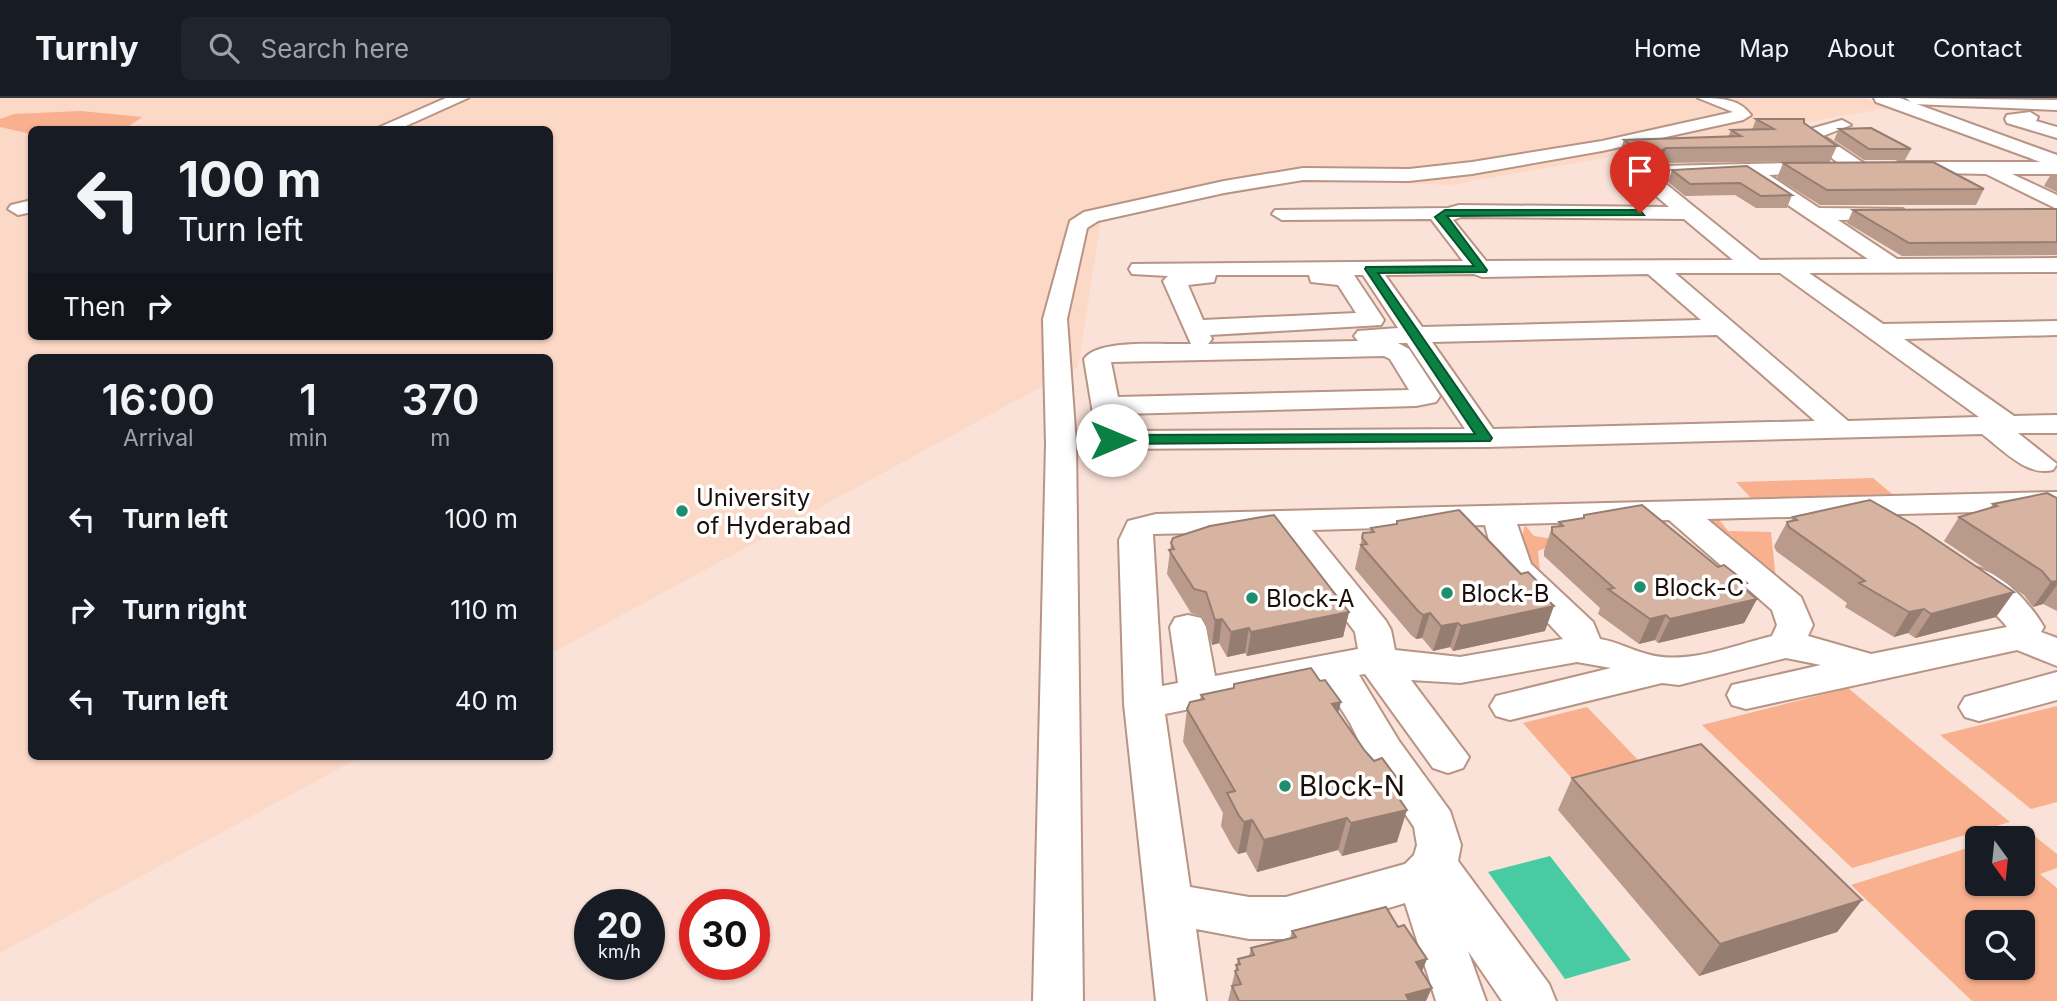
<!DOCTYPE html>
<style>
:root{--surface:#171b24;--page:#20242c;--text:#f1f3f6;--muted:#9ea1a6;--line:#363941}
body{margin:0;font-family:Inter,sans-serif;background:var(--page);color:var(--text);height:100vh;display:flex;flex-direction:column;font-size:26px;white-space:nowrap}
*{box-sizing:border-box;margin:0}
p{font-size:23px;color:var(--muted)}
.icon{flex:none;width:38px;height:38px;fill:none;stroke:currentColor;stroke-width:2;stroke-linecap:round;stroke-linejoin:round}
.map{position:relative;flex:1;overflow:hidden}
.sheet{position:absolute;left:28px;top:256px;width:525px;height:406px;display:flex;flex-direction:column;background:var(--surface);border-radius:10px;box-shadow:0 2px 5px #0004}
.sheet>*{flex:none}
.hud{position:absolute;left:28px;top:28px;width:525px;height:214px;border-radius:10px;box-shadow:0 2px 5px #0004;background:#171b24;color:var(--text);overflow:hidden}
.needle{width:46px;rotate:165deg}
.tools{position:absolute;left:1965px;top:728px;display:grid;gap:14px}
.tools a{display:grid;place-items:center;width:70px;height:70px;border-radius:10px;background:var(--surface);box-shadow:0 2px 5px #0004;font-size:35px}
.speed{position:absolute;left:574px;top:791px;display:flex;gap:14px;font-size:35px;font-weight:700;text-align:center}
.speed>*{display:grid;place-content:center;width:91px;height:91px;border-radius:50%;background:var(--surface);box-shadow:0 2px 5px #0004;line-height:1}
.speed small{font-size:18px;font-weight:400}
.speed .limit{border:10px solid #d22;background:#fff;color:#111}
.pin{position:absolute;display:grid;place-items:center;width:60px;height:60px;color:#fff;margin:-72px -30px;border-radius:50% 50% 50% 0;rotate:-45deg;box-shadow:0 0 7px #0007}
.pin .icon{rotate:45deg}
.me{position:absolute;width:77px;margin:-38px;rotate:90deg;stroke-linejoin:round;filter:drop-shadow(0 0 5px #0008)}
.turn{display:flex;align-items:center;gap:24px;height:147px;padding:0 35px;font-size:32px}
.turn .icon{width:91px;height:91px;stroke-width:2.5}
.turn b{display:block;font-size:49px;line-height:60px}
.then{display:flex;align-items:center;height:66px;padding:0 35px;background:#0003;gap:14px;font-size:26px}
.eta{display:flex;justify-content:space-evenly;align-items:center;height:119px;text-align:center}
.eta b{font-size:42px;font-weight:600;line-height:49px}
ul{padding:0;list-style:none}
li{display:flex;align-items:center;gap:21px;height:91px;padding:0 35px}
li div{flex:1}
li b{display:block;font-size:26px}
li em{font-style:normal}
header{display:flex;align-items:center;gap:42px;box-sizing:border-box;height:98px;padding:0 35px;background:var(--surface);border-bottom:2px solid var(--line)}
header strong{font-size:33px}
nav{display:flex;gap:38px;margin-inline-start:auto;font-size:24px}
.search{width:490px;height:63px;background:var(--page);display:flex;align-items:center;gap:18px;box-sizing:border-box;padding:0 24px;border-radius:10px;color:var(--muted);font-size:26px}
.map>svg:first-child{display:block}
.built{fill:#fcd8c7;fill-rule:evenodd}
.green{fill:#f8b08e;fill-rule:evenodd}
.water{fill:#48cba3}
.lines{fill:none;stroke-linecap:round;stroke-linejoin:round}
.street-casing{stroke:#b89484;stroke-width:4}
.secondary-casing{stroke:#b89484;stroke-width:4}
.street{fill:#fff;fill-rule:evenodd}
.secondary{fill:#fff;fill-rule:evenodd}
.wall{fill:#b99a8b}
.shaded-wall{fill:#967d71}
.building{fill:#d7b3a2;stroke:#967d71;stroke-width:2}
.route{fill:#0b8043;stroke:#07532c;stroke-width:2}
.poi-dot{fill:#1e8e6f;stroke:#fff;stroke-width:2.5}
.labels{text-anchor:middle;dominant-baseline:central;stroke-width:7;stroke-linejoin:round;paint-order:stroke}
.poi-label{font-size:24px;fill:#1c100a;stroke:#fff;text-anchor:start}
.near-poi-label{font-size:28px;fill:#1c100a;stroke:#fff;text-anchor:start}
</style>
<header>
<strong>Turnly</strong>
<div class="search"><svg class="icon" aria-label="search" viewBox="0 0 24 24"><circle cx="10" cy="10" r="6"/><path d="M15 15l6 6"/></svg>Search here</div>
<nav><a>Home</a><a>Map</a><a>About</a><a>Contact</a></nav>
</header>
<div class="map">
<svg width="2057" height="903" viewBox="0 0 2057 903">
<rect width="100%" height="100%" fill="#fae2d8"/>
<!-- built -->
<path class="built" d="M0 0H1865L1887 10 1450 87 1302 82 1101 122 1078 269 550 556V259H32V658H362L0 855ZM32 32H550V238H32Z"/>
<!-- green -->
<g class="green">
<path d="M81 13 142 19 125 31 32 32 31 36 0 29V21L14 16Z"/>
<path d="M1873 380 1892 396 1751 400 1736 384Z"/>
<path d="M1717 419 1728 433 1771 434 1776 482 1707 422Z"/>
<path d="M1525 427 1534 438 1553 441 1555 446 1538 453 1540 474C1525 457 1518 449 1525 427Z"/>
<path d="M1848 590 2010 724 1852 770 1702 627Z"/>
<path d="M2057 608V704L2031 711 1940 637Z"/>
<path d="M1587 609 1641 665 1574 683 1523 625Z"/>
<path d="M2027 732 2057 756V770L2040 776 2057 790V903H1972L1851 787 1977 747 1978 786H2023V740H2000ZM1978 824H2023V870H1978Z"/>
</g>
<!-- water -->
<path class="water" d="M1550 758 1631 862 1565 881 1488 774Z"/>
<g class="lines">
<defs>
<g id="street">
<path d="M446 0H468L397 32H373Z"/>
<path d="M1698 0C1719 0 1739 0 1751 17L1743 22 1602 53 1472 76 1409 83 1303 82 1224 95 1098 123 1087 130 1067 221 1076 346 1083 903H1033L1046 346 1043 221 1070 123 1084 114 1224 83 1303 70 1409 71 1472 64 1602 43 1733 14Z"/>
<path d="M1906 0 2057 2V12L1913 6Z"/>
<path d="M2030 14 2038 19 2036 23 2057 29V40L2007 25 2005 21 2007 17Z"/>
<path d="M1842 22 1851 27 1823 38 1865 66 1867 70 1865 74H1851L1800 37 1803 33Z"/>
<path d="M1827 64 1836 70 1834 74 1769 77 1819 110 1903 111 1906 115 1896 121 1838 122 1897 161 2057 160V174L1809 175 1883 226 2057 223V237L1904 241 2014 318 2057 317V335H2018L2057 366 2053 372C2027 379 2002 351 1982 336L1485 349 1097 351 1087 348 1082 342 1087 336 1096 334 1084 261C1098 240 1166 247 1191 246L1163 183 1168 178 1132 176 1129 171 1132 166 1463 163 1431 121 1282 122 1272 116 1275 112 1448 110 1459 107 1669 109 1641 85 1638 81 1661 68ZM1745 78 1868 161 1760 162 1661 82ZM1461 119 1684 121 1733 162 1486 163 1453 122ZM1675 175H1780L1979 319 1848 323ZM1474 176 1482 179 1648 176 1701 222 1422 229 1385 177ZM1216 177H1309L1311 184 1338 187 1356 215 1203 222 1188 187 1214 184ZM1354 177H1363L1398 230 1358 233 1354 238 1358 243 1208 246 1212 241 1210 237 1381 227 1384 222ZM1717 237 1815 323 1493 331 1432 244ZM1398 245H1407L1465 331 1125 333 1121 316 1416 308 1436 304 1440 298 1409 251ZM1384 258 1390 261 1409 292 1118 299 1111 264Z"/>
<path d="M1898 64H2057V76H2012L2057 97V111L1986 76 1891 74 1889 70Z"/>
<path d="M32 102V114L18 117 8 111 11 107Z"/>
<path d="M2057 394V412L1707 421 1801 499 1813 527 1808 538 1871 556 2007 529C1992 508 1966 499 1952 478L1957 470C1991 461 2028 502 2044 529L2041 534 2057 540V568L2017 552 1746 611 1732 607 1727 597 1732 587 1821 567 1786 560 1679 587 1662 585 1510 622 1496 618 1490 608 1496 598 1611 570 1577 564 1460 585 1411 582 1469 659 1463 670 1448 675 1433 670 1365 576 1359 577 1399 643 1450 713 1461 747 1458 763 1549 886 1556 903H1502L1468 853 1486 903H1436L1405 805 1286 841H1249L1196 831 1206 903H1156L1124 606 1119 442 1128 423 1156 416ZM1669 422 1772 512 1777 527 1772 538C1734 547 1686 568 1647 556 1631 552 1618 544 1600 541L1593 524 1531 466 1517 426ZM1485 427 1493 458 1506 480 1563 541 1460 559 1395 552 1391 532 1386 523 1312 432ZM1279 433 1355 534 1358 551 1215 578 1206 529 1201 520 1188 517 1175 520 1170 529 1178 585 1162 588 1153 436ZM1324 584 1350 625 1369 663 1414 729 1417 747 1414 757 1405 766 1286 799H1249L1190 789 1165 616Z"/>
<path d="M2057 574V602L1979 623 1965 619 1959 609 1965 599Z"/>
</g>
<path id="secondary" d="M1874 0H1900L2057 57V70L1876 4Z"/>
</defs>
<!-- street casing -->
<use href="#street" class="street-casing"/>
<!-- secondary casing -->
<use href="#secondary" class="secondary-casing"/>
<!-- street -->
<use href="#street" class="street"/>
<!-- secondary -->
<use href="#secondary" class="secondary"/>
</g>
<!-- wall -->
<g class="wall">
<path d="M1756 21 1804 25 1837 48 1830 63 1661 65 1645 74 1619 56 1624 42 1728 39 1731 32H1752Z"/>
<path d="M1839 31 1911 51 1905 62H1864L1834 42Z"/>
<path d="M1783 65 1984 91 1976 107H1820L1777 80Z"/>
<path d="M1747 68 1792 97 1787 110H1756L1735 97 1685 98 1668 84 1672 72Z"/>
<path d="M2051 76H2057V94L2044 88Z"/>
<path d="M2057 111V157L1902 158 1847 125 1853 112Z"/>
<path d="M2057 400V513L2043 506 2033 509 2024 497 1944 443 1959 419 1990 410 1993 406Z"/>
<path d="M1584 417 1744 490 1757 501 1744 525 1658 545 1655 542 1639 546 1598 516 1600 510 1544 458V453L1552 429 1558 428 1559 424 1583 420Z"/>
<path d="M1793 419 2014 494 1996 519 1915 540 1908 535 1894 539 1845 509 1847 505 1776 453 1774 448 1787 424 1791 423Z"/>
<path d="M1371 430 1521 476 1546 492 1543 498 1545 533 1453 553 1450 549 1433 553 1422 540 1416 541 1411 537 1355 471 1363 435 1370 434Z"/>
<path d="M1171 445 1349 514 1343 539 1247 558 1245 555 1227 559 1219 545 1212 547 1203 519 1191 515 1167 476Z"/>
<path d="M1201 597 1338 615 1365 653 1374 663 1398 698 1397 744 1342 758 1338 752 1257 774 1246 754 1238 756 1233 750 1221 728 1223 715 1183 644 1187 611 1200 602Z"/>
<path d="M1572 680 1862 802 1837 834 1699 878 1558 712Z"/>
<path d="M1292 833 1422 874 1426 903H1228L1238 861 1249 858 1251 850 1290 840Z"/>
</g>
<!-- shaded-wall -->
<g class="shaded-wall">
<path d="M1666 50 1661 65 1645 74 1650 59Z"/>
<path d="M2057 483V487L2043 506 2033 509 2051 484Z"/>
<path d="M1747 485 1736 506 1757 501 1744 525 1658 545 1670 521 1740 487Z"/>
<path d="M1546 492 1538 512 1554 508 1545 533 1453 553 1461 528 1539 494Z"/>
<path d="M2014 494 1996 519 1915 540 1931 516Z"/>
<path d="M1924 511 1908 535 1894 539 1909 514Z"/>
<path d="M1349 514 1343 539 1247 558 1251 534Z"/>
<path d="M1430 515 1422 540 1416 541 1423 517Z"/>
<path d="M1666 517 1655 542 1639 546 1650 521Z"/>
<path d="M1222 521 1219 545 1212 547 1215 522Z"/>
<path d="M1458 525 1450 549 1433 553 1441 528Z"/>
<path d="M1249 530 1245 555 1227 559 1231 534Z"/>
<path d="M1341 604 1333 636 1332 606Z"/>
<path d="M1402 687 1393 715 1407 712 1397 744 1342 758 1351 725 1392 690Z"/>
<path d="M1347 720 1338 752 1257 774 1264 742Z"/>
<path d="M1252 722 1246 754 1238 756 1244 724Z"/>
<path d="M1862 802 1837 834 1699 878 1720 846Z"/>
<path d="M1427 861 1414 893 1416 864Z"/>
<path d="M1432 890 1426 903H1404L1406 897Z"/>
</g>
<!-- building -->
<g class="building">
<path d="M1756 21H1804V25L1837 48 1666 50 1650 59 1624 42 1741 38 1731 32 1774 31Z"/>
<path d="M1871 30 1911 51H1869L1839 31Z"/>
<path d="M1933 64 1984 91 1827 92 1783 65Z"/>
<path d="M1747 68 1792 97 1761 98 1740 85 1690 86 1672 72Z"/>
<path d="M2057 111V144L1909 145 1853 112Z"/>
<path d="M2047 395 2057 400V483L2051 484 2042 473 1959 419 1997 408 1993 406Z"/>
<path d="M1870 402 1916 428 2014 494 1931 516 1924 511 1909 514 1859 485 1865 483 1789 429 1787 424 1797 422 1793 419Z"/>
<path d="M1642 407 1718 469 1724 467 1747 485 1740 487 1757 501 1670 521 1666 517 1650 521 1608 491 1614 490 1552 435V429L1563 428 1559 424 1584 420V417Z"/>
<path d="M1459 412 1521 476 1528 474 1546 492 1539 494 1554 508 1461 528 1458 525 1441 528 1430 515 1423 517 1418 513 1361 447 1367 446 1362 440 1363 435 1374 434 1371 430 1397 426V423Z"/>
<path d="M1274 417 1349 514 1251 534 1249 530 1231 534 1222 521 1215 522 1206 494 1194 491 1169 452 1174 451 1171 445 1173 440 1210 428Z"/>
<path d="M1311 570 1320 583 1325 582 1341 604 1332 606 1365 653 1374 663 1382 660 1402 687 1392 690 1407 712 1351 725 1347 720 1264 742 1252 722 1244 724 1239 718 1227 695 1235 693 1187 611 1190 604 1204 601 1201 597 1234 590V586Z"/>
<path d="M1701 646 1862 802 1720 846 1572 680Z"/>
<path d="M1386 809 1398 829 1404 827 1427 861 1416 864 1432 890 1406 897 1409 903H1239L1232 888 1241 886 1235 873 1238 872 1236 867 1240 866 1238 861 1254 857 1251 850 1296 839 1292 833Z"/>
</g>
<!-- route -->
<path class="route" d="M1640 112 1644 117 1447 118 1487 172 1486 174 1378 175 1492 340 1490 343 1112 346 1105 342 1112 337 1475 336 1365 171 1366 169 1474 168 1435 119 1445 112Z"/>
<!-- markers -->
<g class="poi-dot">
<circle cx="682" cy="413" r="7"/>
<circle cx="1640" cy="489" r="7"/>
<circle cx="1447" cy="495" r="7"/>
<circle cx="1252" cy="500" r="7"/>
<circle cx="1285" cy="688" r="7"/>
</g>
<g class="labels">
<!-- poi labels -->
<g class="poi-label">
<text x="696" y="399">University<tspan x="696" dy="28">of Hyderabad</tspan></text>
<text x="1654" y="489">Block-C</text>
<text x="1461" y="495">Block-B</text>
<text x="1266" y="500">Block-A</text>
</g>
<!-- near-poi labels -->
<g class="near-poi-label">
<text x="1299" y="688">Block-N</text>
</g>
</g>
</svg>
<div class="tools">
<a><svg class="needle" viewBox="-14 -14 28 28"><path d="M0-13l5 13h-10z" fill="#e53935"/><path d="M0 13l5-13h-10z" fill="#9ea1a6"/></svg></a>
<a><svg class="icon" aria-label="search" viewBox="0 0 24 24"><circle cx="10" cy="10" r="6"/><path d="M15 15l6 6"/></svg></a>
</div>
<div class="speed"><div>20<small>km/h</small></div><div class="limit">30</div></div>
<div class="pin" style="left:1640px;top:115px;background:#d93025"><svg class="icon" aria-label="arrive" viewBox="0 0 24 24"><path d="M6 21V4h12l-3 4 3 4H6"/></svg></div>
<svg class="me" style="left:1112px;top:342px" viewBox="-20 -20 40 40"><circle r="19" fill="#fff"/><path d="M0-13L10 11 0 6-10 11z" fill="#0b8043"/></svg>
<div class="hud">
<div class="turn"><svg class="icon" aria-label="left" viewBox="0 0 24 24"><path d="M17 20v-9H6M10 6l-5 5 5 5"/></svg><div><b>100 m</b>Turn left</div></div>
<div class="then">Then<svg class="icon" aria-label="right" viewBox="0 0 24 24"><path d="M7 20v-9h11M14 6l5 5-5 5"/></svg></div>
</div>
<section class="sheet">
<div class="eta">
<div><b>16:00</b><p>Arrival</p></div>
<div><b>1</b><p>min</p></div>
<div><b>370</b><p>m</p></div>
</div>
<ul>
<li><svg class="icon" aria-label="left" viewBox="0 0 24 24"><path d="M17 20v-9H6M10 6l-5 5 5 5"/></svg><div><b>Turn left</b></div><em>100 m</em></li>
<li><svg class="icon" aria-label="right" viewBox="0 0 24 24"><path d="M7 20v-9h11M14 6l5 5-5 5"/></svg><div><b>Turn right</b></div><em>110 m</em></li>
<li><svg class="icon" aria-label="left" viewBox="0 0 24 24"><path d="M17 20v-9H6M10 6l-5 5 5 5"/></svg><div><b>Turn left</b></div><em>40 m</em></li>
</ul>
</section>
</div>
